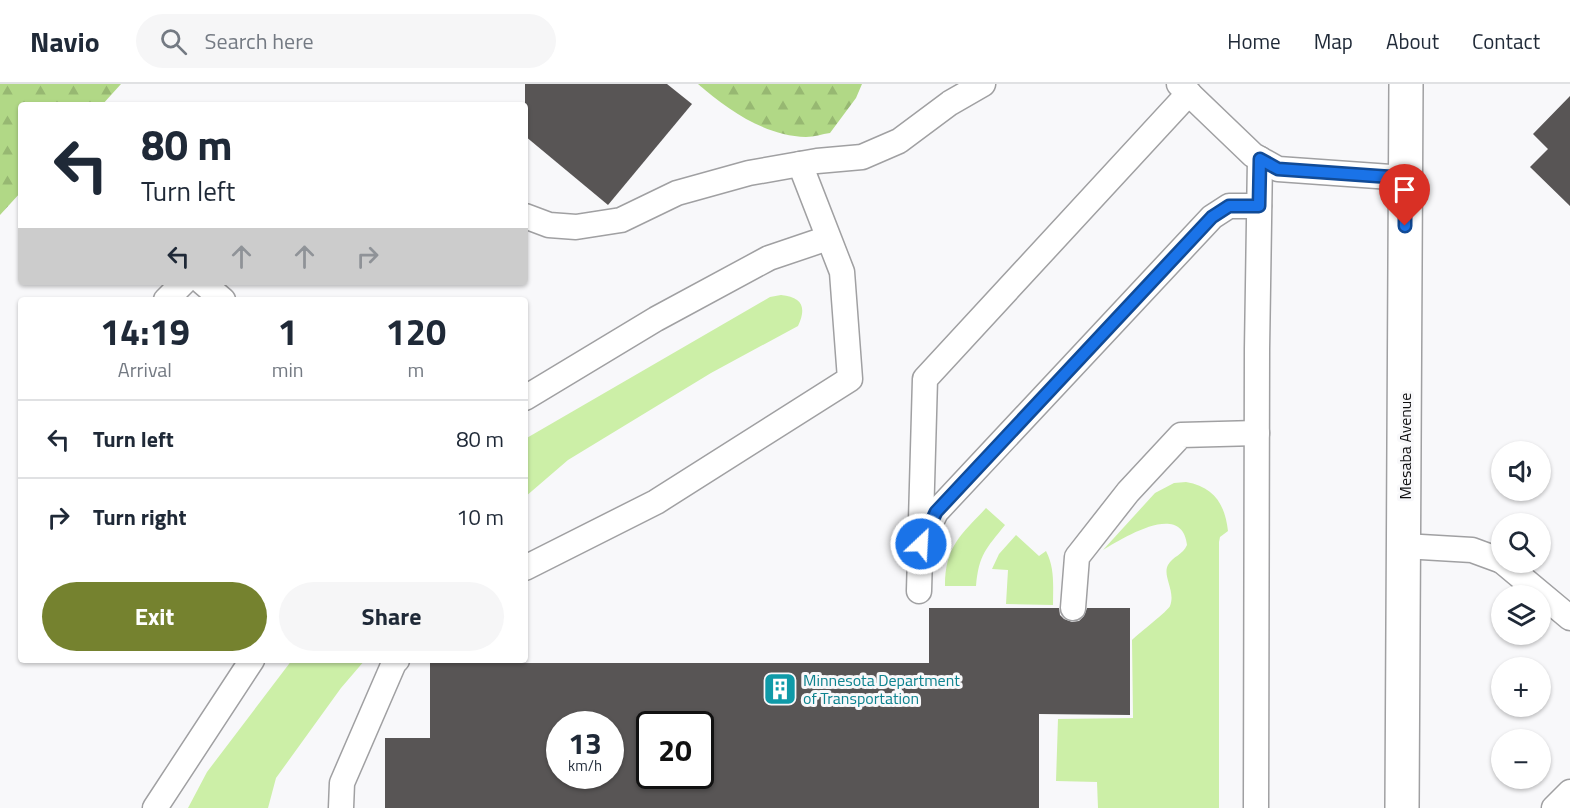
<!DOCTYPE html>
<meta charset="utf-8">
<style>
:root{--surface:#fff;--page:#f6f6f7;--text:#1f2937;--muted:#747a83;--line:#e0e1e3;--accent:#75822f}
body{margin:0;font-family:"Titillium Web",sans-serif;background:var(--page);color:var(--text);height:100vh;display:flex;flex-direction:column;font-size:22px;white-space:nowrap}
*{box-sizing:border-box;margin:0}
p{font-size:20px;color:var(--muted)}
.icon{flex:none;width:33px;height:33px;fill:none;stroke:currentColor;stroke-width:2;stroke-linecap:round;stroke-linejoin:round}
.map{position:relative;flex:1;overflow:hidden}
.details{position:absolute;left:18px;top:213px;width:510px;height:366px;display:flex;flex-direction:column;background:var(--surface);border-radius:6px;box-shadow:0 2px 4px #0004}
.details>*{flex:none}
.guide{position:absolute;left:18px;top:18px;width:510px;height:183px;border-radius:6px;box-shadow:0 2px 4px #0004;background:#fff;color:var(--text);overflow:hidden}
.tools{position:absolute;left:1491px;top:357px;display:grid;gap:12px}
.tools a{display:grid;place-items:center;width:60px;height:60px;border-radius:50%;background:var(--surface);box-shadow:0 2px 4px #0004;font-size:30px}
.speed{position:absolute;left:546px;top:627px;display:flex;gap:12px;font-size:30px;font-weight:700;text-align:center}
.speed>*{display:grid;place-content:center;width:78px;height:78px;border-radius:50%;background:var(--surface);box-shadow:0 2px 4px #0004;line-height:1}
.speed small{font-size:15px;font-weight:400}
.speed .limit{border:3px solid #111;border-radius:9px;background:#fff;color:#111}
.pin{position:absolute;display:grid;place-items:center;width:51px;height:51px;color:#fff;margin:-62px -26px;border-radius:50% 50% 50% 0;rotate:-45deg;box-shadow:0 0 6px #0007}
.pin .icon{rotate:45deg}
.me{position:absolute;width:66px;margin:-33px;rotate:25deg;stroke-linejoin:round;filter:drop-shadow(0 0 4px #0008)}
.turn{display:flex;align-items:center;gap:21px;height:126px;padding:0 24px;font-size:27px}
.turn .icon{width:78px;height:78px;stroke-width:2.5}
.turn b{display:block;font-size:42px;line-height:51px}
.lanes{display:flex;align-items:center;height:57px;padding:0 24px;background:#0003;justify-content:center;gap:30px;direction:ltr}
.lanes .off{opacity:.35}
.eta{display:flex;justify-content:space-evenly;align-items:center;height:102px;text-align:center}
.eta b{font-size:36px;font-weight:700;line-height:42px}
.action{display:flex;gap:12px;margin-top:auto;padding:12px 24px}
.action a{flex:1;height:69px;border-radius:36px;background:var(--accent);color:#fff;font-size:24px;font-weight:700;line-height:69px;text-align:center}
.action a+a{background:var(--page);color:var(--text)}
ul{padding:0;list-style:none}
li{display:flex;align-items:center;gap:18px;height:78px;padding:0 24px;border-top:2px solid var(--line)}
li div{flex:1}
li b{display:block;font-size:22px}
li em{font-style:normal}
header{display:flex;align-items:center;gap:36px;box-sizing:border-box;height:84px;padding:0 30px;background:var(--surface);border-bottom:2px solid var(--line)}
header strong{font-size:28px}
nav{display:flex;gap:33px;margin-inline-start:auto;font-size:21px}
.search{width:420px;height:54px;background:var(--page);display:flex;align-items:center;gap:15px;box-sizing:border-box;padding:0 21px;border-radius:33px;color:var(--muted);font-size:22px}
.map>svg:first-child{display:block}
.grass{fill:#ccefa7}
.forest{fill:url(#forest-firs)}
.building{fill:#585555;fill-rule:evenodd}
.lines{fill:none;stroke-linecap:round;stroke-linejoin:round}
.service-casing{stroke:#a0a0a2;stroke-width:27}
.secondary-casing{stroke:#a0a0a2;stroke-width:36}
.service{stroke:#fff;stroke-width:24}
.secondary{stroke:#fff;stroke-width:33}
.route-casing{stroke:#114b97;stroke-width:15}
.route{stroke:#1a73e8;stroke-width:10}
.labels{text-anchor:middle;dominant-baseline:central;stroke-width:6;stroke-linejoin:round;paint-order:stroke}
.street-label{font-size:16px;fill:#0e0e0f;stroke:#f8f8fa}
.culture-label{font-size:16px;fill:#0d838f;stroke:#f8f8fa;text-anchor:start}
</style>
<header>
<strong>Navio</strong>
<div class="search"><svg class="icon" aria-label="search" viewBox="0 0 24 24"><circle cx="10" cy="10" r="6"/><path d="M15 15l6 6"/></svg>Search here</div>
<nav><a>Home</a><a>Map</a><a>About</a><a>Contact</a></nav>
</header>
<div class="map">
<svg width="1570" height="724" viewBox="0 0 1570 724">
<defs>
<pattern id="forest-firs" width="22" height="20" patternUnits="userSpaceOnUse" patternTransform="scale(1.5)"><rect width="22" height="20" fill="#b1d886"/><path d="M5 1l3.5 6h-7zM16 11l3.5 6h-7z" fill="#97b872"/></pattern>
</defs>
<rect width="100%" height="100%" fill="#f8f8fa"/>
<!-- grass -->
<g class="grass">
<path d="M781 211C802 213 807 223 798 242L711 289 568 376 525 413V355L770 213Z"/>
<path d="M1186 398C1214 403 1225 420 1228 447L1220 453 1219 458V724H1098L1097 698 1056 697 1058 635 1133 634 1132 556C1138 550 1169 526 1170 522 1176 507 1162 492 1168 481 1173 472 1183 471 1187 461 1182 416 1122 455 1103 466L1155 409 1174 399Z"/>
<path d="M986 424 1005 441C986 465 979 470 976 502H945C945 462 961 451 986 424Z"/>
<path d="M1016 451 1039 472 1046 467C1055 484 1053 502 1053 521L1006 520 1008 486 992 485 999 470Z"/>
<path d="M292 576H365L341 604 276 694 268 724H188L207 688Z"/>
</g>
<!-- forest -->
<g class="forest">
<path d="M0 0H121L102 21H21V108L0 131Z"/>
<path d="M698 0H862L856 14 830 49C822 50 814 53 806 53 765 52 728 26 698 0Z"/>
</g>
<!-- building -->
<g class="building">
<path d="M525 0H667L692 20 608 121 525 52Z"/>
<path d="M1570 12V122L1530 83 1548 65 1533 50Z"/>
<path d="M929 524H1059L1060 531 1064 535 1072 538 1079 537 1084 532 1087 524H1130V631L1039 630V724H385V654H430V579H929ZM560 640H610V692H560ZM650 640H700V692H650Z"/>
</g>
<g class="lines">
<defs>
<g id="service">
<path d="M1179 0 1253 71 1278 85 1405 94"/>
<path d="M525 132 549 141 576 143 621 136 677 109 749 89 817 77 862 73 899 57 950 19 983 0"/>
<path d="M202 198 223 216"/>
<path d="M166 216 184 198"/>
<path d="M525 314 656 235 769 174 828 154"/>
<path d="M924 453 936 428 1212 133 1229 122H1259"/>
<path d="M1404 462 1472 466 1502 477"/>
<path d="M1503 478 1570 534"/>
<path d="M525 484 656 418 850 295 842 188 800 80"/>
<path d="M919 507 925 295 1189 9"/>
<path d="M1073 524 1077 473 1128 408 1181 351 1257 349"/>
<path d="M155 724 252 576"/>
<path d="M341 724 342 699 394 579 397 576"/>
<path d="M1256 724 1257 265 1260 75"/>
<path d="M1554 724 1570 708"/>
</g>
<path id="secondary" d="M1402 724 1406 0"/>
</defs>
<!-- service casing -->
<use href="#service" class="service-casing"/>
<!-- secondary casing -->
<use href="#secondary" class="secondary-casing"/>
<!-- service -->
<use href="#service" class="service"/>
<!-- secondary -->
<use href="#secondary" class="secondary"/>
</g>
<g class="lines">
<defs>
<path id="route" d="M921 460 936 428 1212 133 1229 122H1259L1260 75 1278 85 1405 94V142"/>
</defs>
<!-- route casing -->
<use href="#route" class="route-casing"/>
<!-- route -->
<use href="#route" class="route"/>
</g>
<!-- icons -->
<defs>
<symbol id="building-square" viewBox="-11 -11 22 22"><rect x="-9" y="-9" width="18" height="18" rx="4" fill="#0f9aa8" stroke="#f8f8fa"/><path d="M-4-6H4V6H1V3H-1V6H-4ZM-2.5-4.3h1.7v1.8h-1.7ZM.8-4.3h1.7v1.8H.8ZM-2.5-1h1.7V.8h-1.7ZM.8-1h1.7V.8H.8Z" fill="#fff"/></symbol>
</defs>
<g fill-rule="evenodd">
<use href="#building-square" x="761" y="586" width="38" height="38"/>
</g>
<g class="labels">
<!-- street labels -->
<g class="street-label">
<text transform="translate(1405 362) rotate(-90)">Mesaba Avenue</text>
</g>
<!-- culture labels -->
<g class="culture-label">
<text x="803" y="596">Minnesota Department<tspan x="803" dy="18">of Transportation</tspan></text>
</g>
</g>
</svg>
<div class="tools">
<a><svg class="icon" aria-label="sound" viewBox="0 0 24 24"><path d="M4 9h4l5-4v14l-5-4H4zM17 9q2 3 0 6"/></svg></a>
<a><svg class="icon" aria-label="search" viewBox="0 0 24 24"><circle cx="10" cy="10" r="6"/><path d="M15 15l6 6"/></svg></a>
<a><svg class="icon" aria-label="layers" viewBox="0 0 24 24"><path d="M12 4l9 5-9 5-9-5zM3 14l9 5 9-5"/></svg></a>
<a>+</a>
<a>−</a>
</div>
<div class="speed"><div>13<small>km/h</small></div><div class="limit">20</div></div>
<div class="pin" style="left:1405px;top:142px;background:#d93025"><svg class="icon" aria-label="arrive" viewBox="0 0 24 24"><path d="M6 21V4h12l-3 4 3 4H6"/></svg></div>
<svg class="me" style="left:921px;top:460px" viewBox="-20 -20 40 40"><circle r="17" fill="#1a73e8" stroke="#fff" stroke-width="3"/><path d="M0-11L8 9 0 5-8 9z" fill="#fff"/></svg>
<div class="guide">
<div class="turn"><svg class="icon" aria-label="left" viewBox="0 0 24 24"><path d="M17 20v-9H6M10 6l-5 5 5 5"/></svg><div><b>80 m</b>Turn left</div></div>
<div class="lanes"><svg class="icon" aria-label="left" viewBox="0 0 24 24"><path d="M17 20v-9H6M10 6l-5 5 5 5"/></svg><svg class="icon off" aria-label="ahead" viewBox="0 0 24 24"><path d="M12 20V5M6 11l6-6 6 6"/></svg><svg class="icon off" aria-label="ahead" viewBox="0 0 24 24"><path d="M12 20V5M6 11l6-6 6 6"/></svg><svg class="icon off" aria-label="right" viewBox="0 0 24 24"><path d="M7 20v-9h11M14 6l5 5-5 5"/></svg></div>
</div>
<section class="details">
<div class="eta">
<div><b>14:19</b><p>Arrival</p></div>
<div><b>1</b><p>min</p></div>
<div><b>120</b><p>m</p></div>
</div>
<ul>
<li><svg class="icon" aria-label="left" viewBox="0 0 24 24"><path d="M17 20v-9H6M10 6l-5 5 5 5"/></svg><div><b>Turn left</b></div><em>80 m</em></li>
<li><svg class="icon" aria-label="right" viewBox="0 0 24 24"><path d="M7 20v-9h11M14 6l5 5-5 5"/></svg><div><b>Turn right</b></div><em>10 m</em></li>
</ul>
<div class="action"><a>Exit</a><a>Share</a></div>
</section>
</div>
